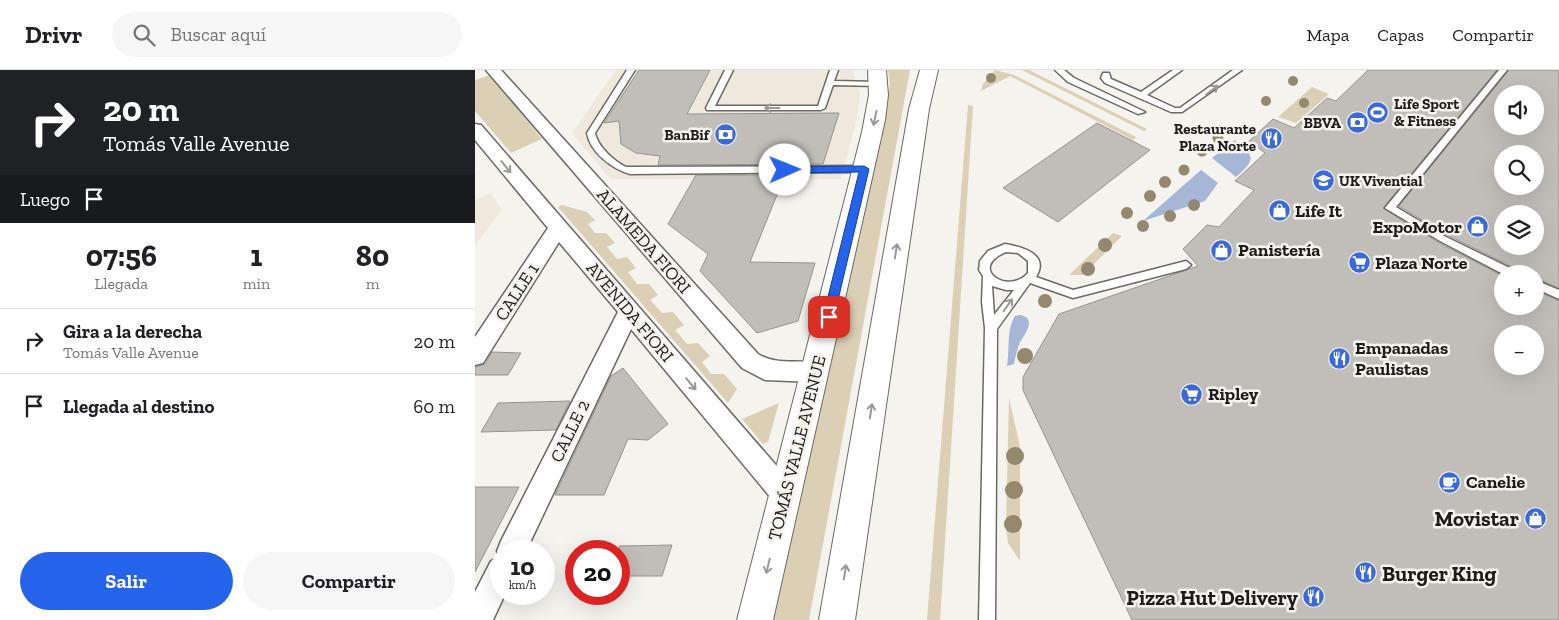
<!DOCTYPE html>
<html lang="es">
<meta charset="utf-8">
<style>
:root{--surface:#fff;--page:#f6f6f6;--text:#202124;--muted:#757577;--line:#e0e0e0;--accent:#2563eb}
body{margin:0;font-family:"Zilla Slab",serif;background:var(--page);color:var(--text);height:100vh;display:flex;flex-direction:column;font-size:19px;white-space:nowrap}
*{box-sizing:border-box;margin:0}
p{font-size:16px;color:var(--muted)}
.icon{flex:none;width:28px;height:28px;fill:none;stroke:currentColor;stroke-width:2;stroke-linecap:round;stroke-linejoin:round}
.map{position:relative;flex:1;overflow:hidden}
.panel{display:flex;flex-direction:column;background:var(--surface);width:475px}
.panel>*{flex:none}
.hud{background:#202124;color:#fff;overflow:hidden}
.fabs{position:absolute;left:1019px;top:15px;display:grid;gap:10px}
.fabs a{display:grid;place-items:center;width:50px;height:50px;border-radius:50%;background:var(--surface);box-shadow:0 5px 20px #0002;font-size:25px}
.speed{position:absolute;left:15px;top:470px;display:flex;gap:10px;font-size:25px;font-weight:700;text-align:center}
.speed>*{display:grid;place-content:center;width:65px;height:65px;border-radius:50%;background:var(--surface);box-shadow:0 5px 20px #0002;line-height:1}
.speed small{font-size:12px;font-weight:400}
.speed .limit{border:8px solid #d22;background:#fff;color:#111}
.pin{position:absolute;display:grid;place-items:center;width:42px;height:42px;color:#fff;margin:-21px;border-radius:10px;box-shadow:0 2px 8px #0006}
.me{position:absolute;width:55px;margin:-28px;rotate:89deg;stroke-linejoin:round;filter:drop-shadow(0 0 4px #0008)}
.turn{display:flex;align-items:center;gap:18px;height:105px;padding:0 20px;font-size:22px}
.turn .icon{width:65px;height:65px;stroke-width:2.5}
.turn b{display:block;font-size:35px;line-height:42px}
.then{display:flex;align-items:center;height:48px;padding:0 20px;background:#0003;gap:10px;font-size:19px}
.eta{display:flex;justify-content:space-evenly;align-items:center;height:85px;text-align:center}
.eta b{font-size:30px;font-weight:700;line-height:35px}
.cta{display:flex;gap:10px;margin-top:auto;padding:10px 20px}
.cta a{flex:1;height:58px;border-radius:30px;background:var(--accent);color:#fff;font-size:20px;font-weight:700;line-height:58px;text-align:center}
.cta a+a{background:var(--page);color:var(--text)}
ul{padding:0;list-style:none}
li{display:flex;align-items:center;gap:15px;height:65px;padding:0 20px;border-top:1px solid var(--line)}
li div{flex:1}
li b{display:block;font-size:19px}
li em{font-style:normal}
header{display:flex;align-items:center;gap:30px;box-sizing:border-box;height:70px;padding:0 25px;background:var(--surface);border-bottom:1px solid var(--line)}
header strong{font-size:24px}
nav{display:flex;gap:28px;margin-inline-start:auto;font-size:18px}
.search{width:350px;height:45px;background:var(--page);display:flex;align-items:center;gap:12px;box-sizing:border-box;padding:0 18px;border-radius:28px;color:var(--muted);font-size:19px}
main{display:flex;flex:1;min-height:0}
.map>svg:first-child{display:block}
.built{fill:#efe9dd}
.green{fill:#dbcfb5}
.water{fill:#a6b6d7}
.building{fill:#c1beb9;stroke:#96948f;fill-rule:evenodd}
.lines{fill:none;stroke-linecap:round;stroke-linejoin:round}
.lane-casing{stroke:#6c6a66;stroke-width:3}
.street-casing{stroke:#6c6a66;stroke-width:3}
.primary-casing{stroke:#6c6a66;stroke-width:2}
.lane{fill:#fff;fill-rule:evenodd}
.street{fill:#fff;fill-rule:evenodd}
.primary{fill:#fff;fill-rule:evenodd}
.tree{fill:#94896e}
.oneway{stroke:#999998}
.route{fill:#2563eb;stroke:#184099}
.labels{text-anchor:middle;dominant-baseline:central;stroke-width:5;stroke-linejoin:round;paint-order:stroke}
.far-poi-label{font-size:15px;font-weight:bold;fill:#1d1c1a;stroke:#f5f3ee;text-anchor:end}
.poi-label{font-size:18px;font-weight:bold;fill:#1d1c1a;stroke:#f5f3ee;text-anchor:start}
.street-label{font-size:18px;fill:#1d1c1a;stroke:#f5f3ee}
.near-poi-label{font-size:21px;font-weight:bold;fill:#1d1c1a;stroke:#f5f3ee;text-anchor:end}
</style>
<header>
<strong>Drivr</strong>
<div class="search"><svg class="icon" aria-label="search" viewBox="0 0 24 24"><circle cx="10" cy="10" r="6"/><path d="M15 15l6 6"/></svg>Buscar aquí</div>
<nav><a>Mapa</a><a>Capas</a><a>Compartir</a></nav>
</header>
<main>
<section class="panel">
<div class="hud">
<div class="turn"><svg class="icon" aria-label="right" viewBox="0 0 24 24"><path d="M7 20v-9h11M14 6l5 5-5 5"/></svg><div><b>20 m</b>Tomás Valle Avenue</div></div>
<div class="then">Luego<svg class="icon" aria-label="arrive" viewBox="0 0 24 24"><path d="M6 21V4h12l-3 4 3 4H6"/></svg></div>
</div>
<div class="eta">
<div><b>07:56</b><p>Llegada</p></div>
<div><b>1</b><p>min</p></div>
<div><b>80</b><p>m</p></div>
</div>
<ul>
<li><svg class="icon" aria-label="right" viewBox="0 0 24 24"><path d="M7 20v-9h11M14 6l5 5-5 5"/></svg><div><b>Gira a la derecha</b><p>Tomás Valle Avenue</p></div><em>20 m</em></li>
<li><svg class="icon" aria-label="arrive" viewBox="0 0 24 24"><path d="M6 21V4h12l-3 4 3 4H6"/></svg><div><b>Llegada al destino</b></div><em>60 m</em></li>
</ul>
<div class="cta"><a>Salir</a><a>Compartir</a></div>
</section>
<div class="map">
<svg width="1084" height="550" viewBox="0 0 1084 550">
<rect width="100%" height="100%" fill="#f5f3ee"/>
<!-- built -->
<g class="built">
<path d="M141 0H378L385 24 382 49 366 109H135L97 63Z"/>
<path d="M15 123 27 140 0 175V130Z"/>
</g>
<!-- green -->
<g class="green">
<path d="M413 0H435L334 550H296L415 15Z"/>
<path d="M520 0 539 5 661 67 658 70 535 6 506 21 508 14Z"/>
<path d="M547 0H554L672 59 669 61Z"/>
<path d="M15 5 67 69 36 83 0 41V10Z"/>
<path d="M837 17 854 24 821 53 803 47Z"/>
<path d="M493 35 498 36 465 550H452Z"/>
<path d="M87 135 112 142 120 150 113 154 120 163H131L140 173 132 177 142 189 152 187 161 198 153 202 162 214H174L183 225 175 230 187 243 198 242 209 255 200 260 212 274 223 273 235 286 227 292 236 304H249L262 319 253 333 83 137Z"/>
<path d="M638 163 647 166 608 205H594Z"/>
<path d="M534 328 545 377V491L533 473 531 457Z"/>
<path d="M304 333 293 372 288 374 267 349Z"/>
</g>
<!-- water -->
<g class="water">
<path d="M760 70C781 87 780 90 761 107L737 88Z"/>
<path d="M726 100 743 113 730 131 668 151Z"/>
<path d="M545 245C563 248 549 265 544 274 542 281 540 288 539 294L532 296C535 279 531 261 540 246Z"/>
</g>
<!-- building -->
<g class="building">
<path d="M164 0H235L212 44 364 43 348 94 183 95 185 86 161 83 146 74 144 51 129 53Z"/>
<path d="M893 0H1022L908 138 964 173 1028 206V236H1060V220L1084 231V550H657L548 320V307L584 244 723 196 708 179 732 155 744 157 779 120 760 111 790 83 774 71 798 49 819 58 852 28 861 31ZM1028 264H1060V296H1028Z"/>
<path d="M1034 0H1084V218L1060 208V204H1044L1042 199 972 165 924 136ZM1028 24H1060V56H1028ZM1028 84H1060V116H1028ZM1028 144H1060V176H1028Z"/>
<path d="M622 53 675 80 583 152 528 118Z"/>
<path d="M221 105H310L275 192 340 193 323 251 282 263 225 201 233 184 193 154Z"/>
<path d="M17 282 46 283 33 305H0V297L10 294Z"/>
<path d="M148 298 193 354 173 370 153 369 129 425H80L136 306Z"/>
<path d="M95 331 81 360 6 362 23 333Z"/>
<path d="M0 417H44L0 502Z"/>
<path d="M197 475 187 506H144V476Z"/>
</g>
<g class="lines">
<defs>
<g id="lane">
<path d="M152 0H160L120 63C123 77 139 91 151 97L389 96 393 99 389 102 155 104C137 99 115 82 112 63Z"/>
<path d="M250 0H258L240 36H343L355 0H363L359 11 404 12 408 14 404 16 358 15 350 38 346 40H232L231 38Z"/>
<path d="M580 0H589L599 8 670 42 663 44 593 12Z"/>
<path d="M698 0H707L672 25 700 38H705L758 0H767L707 42H696L630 13 626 8 628 3H634L636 9 666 22Z"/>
<path d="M1024 0H1032L921 137 971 167 1041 201 1042 204H1028L965 171 910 138Z"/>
<path d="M530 174C547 177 575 184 561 207L598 220 711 191 716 195 711 199 598 228 555 213 522 259 520 550H504L510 258 507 232 508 206 504 200 505 191 513 181ZM531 182 543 183 553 191V203C533 226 492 198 531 182ZM517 216 531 220H539L519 245Z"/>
<path d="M1060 210 1084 220V229L1060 218Z"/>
</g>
<g id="street">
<path d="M11 0H26L283 284C304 297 326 287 348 295L352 302 348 309 340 312 290 310 267 298Z"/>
<path d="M0 54 6 55 319 416 323 425 319 434 310 438 301 434 156 259 51 481H26V524H30L18 550H0V522L16 491 24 487 22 481 26 471 143 242 84 172 8 293 0 295V267L73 158 0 70Z"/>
</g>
<g id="primary">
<path d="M393 0H411L413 25 410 50 298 550H262L387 62 394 25Z"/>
<path d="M445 0H463L454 39 380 550H344L434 39Z"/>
</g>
</defs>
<!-- lane casing -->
<use href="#lane" class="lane-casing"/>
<!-- street casing -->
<use href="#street" class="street-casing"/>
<!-- primary casing -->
<use href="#primary" class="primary-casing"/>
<!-- lane -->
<use href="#lane" class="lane"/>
<!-- street -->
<use href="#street" class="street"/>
<!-- primary -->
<use href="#primary" class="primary"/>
</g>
<!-- trees -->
<g class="tree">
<circle cx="516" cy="8" r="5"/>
<circle cx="818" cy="11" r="5"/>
<circle cx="791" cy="31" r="5"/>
<circle cx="829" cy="33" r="5"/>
<circle cx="743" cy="68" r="5.5"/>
<circle cx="727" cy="81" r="5.5"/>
<circle cx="709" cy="100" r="5.5"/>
<circle cx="690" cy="112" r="6"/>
<circle cx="675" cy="126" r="6"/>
<circle cx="719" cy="135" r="6"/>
<circle cx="652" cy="143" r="6"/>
<circle cx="695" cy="146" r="6"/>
<circle cx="668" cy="156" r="6"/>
<circle cx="630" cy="175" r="7"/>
<circle cx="613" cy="199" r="7"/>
<circle cx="570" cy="231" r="7"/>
<circle cx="550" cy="286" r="8"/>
<circle cx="540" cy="386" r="9"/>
<circle cx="539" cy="420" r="9"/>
<circle cx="538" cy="454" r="9"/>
</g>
<!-- one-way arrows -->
<defs><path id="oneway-shaft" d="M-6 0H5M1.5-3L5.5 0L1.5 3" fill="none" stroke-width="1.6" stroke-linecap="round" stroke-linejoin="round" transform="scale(1.25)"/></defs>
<g class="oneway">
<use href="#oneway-shaft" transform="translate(737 20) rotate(-37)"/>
<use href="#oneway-shaft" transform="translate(297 38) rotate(180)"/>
<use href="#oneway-shaft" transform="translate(400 48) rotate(102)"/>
<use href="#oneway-shaft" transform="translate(31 97) rotate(51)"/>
<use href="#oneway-shaft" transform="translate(421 181) rotate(-81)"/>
<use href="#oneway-shaft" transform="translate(533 235) rotate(-55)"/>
<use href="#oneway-shaft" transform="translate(216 314) rotate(50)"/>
<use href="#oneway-shaft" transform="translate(396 341) rotate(-81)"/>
<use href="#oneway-shaft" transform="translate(293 496) rotate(104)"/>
<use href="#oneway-shaft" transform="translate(370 502) rotate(-81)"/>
</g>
<!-- route -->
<path class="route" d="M389 96 394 99 359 247 354 251 348 247 384 102 310 103 306 100 310 97Z"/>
<!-- icons -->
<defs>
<symbol id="stadium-disc" viewBox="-11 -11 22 22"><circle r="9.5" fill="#3c69d9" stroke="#f5f3ee"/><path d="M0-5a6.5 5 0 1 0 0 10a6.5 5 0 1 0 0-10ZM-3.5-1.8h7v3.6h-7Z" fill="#fff"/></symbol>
<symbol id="bank-disc" viewBox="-11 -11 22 22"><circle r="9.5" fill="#3c69d9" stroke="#f5f3ee"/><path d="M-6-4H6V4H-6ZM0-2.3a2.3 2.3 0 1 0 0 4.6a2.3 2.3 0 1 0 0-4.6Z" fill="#fff"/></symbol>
<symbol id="restaurant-disc" viewBox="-11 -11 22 22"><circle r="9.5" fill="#3c69d9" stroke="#f5f3ee"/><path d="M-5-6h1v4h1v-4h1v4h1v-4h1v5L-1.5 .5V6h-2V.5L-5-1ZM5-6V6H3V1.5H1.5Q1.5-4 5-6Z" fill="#fff"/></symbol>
<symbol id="university-disc" viewBox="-11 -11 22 22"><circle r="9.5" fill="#3c69d9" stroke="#f5f3ee"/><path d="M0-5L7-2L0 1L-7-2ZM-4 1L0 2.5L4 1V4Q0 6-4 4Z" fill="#fff"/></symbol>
<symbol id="shop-disc" viewBox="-11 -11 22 22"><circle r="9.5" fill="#3c69d9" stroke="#f5f3ee"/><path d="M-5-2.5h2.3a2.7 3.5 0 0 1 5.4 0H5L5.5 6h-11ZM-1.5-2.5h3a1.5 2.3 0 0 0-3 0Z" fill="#fff"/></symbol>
<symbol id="supermarket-disc" viewBox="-11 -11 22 22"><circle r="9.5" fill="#3c69d9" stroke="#f5f3ee"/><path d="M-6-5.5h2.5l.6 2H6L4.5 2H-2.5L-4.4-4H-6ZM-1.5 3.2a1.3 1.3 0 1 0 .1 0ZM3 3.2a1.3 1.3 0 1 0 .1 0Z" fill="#fff"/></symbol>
<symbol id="cafe-disc" viewBox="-11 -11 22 22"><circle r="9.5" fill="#3c69d9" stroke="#f5f3ee"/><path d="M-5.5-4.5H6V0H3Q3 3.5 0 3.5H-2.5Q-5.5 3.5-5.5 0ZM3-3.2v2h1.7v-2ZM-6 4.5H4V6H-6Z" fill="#fff"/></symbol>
</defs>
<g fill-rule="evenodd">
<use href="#stadium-disc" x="890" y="30" width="25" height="25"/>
<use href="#bank-disc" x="870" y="40" width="25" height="25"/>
<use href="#bank-disc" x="238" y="52" width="25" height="25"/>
<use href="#restaurant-disc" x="784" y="56" width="25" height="25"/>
<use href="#university-disc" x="836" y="98" width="25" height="25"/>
<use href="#shop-disc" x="792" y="128" width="25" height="25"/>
<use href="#shop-disc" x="990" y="144" width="25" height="25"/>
<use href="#shop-disc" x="734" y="168" width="25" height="25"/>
<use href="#supermarket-disc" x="872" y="180" width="25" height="25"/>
<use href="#restaurant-disc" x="852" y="276" width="25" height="25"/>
<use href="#supermarket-disc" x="704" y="312" width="25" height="25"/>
<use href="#cafe-disc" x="962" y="400" width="25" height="25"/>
<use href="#shop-disc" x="1048" y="436" width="25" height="25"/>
<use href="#restaurant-disc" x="878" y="490" width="25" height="25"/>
<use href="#restaurant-disc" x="826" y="514" width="25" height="25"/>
</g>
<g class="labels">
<!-- far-poi labels -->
<g class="far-poi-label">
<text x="919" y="34" text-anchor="start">Life Sport<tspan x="919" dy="17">&amp; Fitness</tspan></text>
<text x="866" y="53">BBVA</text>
<text x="781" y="59">Restaurante<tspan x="781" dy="17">Plaza Norte</tspan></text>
<text x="234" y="65">BanBif</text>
<text x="864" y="111" text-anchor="start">UK Vivential</text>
</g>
<!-- poi labels -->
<g class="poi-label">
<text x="820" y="141">Life It</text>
<text x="987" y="157" text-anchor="end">ExpoMotor</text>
<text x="763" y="180">Panistería</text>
<text x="900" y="193">Plaza Norte</text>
<text x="880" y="278">Empanadas<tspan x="880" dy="21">Paulistas</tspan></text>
<text x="733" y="324">Ripley</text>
<text x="991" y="412">Canelie</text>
</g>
<!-- street labels -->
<g class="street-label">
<text transform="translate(169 171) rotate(49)">ALAMEDA FIORI</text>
<text transform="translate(42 222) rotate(-57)">CALLE 1</text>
<text transform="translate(155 242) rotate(50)">AVENIDA FIORI</text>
<text transform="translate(95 361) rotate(-64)">CALLE 2</text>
<text transform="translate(322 378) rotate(-76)">TOMÁS VALLE AVENUE</text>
</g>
<!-- near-poi labels -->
<g class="near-poi-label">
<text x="1044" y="448">Movistar</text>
<text x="907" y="503" text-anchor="start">Burger King</text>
<text x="823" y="527">Pizza Hut Delivery</text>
</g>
</g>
</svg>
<div class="fabs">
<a><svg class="icon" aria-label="sound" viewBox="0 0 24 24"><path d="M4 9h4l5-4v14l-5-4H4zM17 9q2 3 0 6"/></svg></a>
<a><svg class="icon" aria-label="search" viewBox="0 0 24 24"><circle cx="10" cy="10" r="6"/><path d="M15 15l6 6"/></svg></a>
<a><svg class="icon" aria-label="layers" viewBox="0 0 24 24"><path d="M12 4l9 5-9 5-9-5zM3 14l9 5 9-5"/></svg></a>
<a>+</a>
<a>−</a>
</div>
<div class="speed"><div>10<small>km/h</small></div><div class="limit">20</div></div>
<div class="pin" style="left:354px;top:247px;background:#d93025"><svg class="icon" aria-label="arrive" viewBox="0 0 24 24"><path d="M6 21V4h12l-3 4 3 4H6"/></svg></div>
<svg class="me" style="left:310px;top:100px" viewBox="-20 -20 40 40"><circle r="19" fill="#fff"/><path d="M0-13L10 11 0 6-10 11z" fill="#2563eb"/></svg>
</div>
</main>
